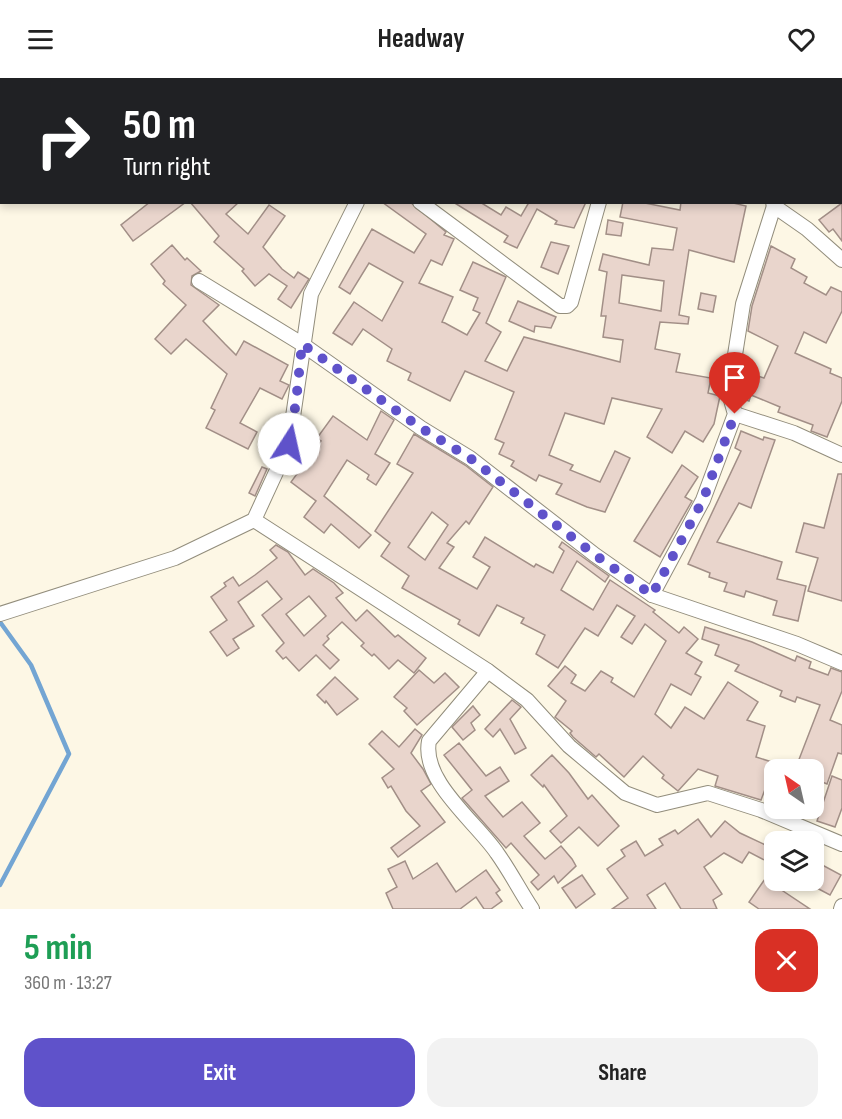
<!DOCTYPE html>
<meta charset="utf-8">
<style>
:root{--surface:#fff;--page:#f2f2f2;--text:#222;--muted:#767676;--accent:#5f52ca}
body{margin:0;font-family:"Sofia Sans Condensed",sans-serif;background:var(--page);color:var(--text);height:100vh;display:flex;flex-direction:column;font-size:22px;white-space:nowrap}
*{box-sizing:border-box;margin:0}
p{font-size:20px;color:var(--muted)}
.icon{flex:none;width:33px;height:33px;fill:none;stroke:currentColor;stroke-width:2;stroke-linecap:round;stroke-linejoin:round}
.map{position:relative;height:831px;overflow:hidden}
.side{display:flex;flex-direction:column;background:var(--surface);flex:1}
.side>*{flex:none}
.top-card{position:absolute;left:0px;top:0px;width:843px;height:126px;box-shadow:0 3px 9px #0003;background:#202124;color:#fff;overflow:hidden}
.needle{width:39px;rotate:326deg}
.fabs{position:absolute;left:764px;top:681px;display:grid;gap:12px}
.fabs a{display:grid;place-items:center;width:60px;height:60px;border-radius:12px;background:var(--surface);box-shadow:0 3px 9px #0003;font-size:30px}
.pin{position:absolute;display:grid;place-items:center;width:51px;height:51px;color:#fff;margin:-62px -26px;border-radius:50% 50% 50% 0;rotate:-45deg;box-shadow:0 0 6px #0007}
.pin .icon{rotate:45deg}
.me{position:absolute;width:66px;margin:-33px;rotate:10deg;stroke-linejoin:round;filter:drop-shadow(0 0 4px #0008)}
.turn{display:flex;align-items:center;gap:21px;height:126px;padding:0 24px;font-size:27px}
.turn .icon{width:78px;height:78px;stroke-width:2.5}
.turn b{display:block;font-size:42px;line-height:51px}
.round{display:grid;place-items:center;flex:none;width:63px;height:63px;border-radius:18px;background:var(--page)}
.headline{display:flex;align-items:center;justify-content:space-between;height:102px;padding:0 24px}
h1{font-size:36px;font-weight:700;line-height:45px;color:#1e9e55}
.button{display:flex;gap:12px;margin-top:auto;padding:12px 24px}
.button a{flex:1;height:69px;border-radius:18px;background:var(--accent);color:#fff;font-size:24px;font-weight:700;line-height:69px;text-align:center}
.button a+a{background:var(--page);color:var(--text)}
header{display:flex;justify-content:space-between;align-items:center;height:78px;padding:0 24px;background:var(--surface);font-size:27px;font-weight:700}
.map>svg:first-child{display:block}
.lines{fill:none;stroke-linecap:round;stroke-linejoin:round}
.stream{stroke:#73a5d3;stroke-width:4.5}
.building{fill:#e9d5cc;stroke:#a28f87;stroke-width:1.5;fill-rule:evenodd}
.minor-casing{stroke:#928d7c;stroke-width:16}
.minor{stroke:#fff;stroke-width:14}
.route{stroke:#5f52ca;stroke-width:10;stroke-dasharray:0 18}
</style>
<header><svg class="icon" aria-label="menu" viewBox="0 0 24 24"><path d="M4 6h16M4 12h16M4 18h16"/></svg>Headway<svg class="icon" aria-label="heart" viewBox="0 0 24 24"><path d="M12 20l-8-8c-3-5 5-10 8-4 3-6 11-1 8 4z"/></svg></header>
<div class="map">
<svg width="842" height="831" viewBox="0 0 842 831">
<rect width="100%" height="100%" fill="#fdf7e5"/>
<g class="lines">
<!-- stream -->
<path class="stream" d="M0 544 31 587 69 676 0 807"/>
</g>
<!-- building -->
<g class="building">
<path d="M150 124H186L133 163 121 147Z"/>
<path d="M190 124H239L226 136 248 156 269 127 285 138 263 169 282 191 294 200 298 194 309 201 291 230 278 221 287 208 269 196 255 208 242 193 244 191 214 164 219 158Z"/>
<path d="M382 124H410L446 154 444 157 454 161 442 187 431 182 419 205 453 219 442 244 445 245 467 257 480 235 473 232 478 220 460 212 473 184 506 199 486 245 501 254 485 283 507 293 524 259 620 284 623 262 603 259 606 238H601L607 194 599 192 603 176 649 187 652 170 673 172 677 150 620 139 623 124H640L680 132 681 124H729L746 128 734 184 689 172 679 237 689 239 688 246 660 244 655 271 680 276 676 294 711 300 708 315 720 318 714 346 703 364 685 353 672 375 647 359 662 331 612 320 604 346 565 335 549 377 573 387 570 392 600 404 615 373 630 380 605 434 587 429 556 416 562 406 539 397 536 403 511 388 514 383 499 376 504 365 495 361 514 314 465 293 450 323 408 302 411 295 387 283 392 271 363 251 352 267 333 255 354 224 382 243 403 204 369 185 350 216 339 209 372 151 414 175 426 156ZM622 197 664 203 661 233 619 225Z"/>
<path d="M453 124H480L501 137 506 129 521 138 528 126 525 124H586L574 150 555 146 557 143 537 131 517 170 504 164 508 158Z"/>
<path d="M842 125V163L833 151 829 154 819 142Z"/>
<path d="M608 142 623 145 621 158 606 156Z"/>
<path d="M551 164 569 168 558 196 541 189Z"/>
<path d="M172 167 185 182 187 180 201 193 192 198 191 207 219 227 203 243 225 266 236 277 244 263 288 287 280 303 289 307 282 321 260 310 240 345 257 354 248 371 206 350 215 332 211 330 227 296 186 261 171 276 155 261 186 227 163 206 165 203 151 186Z"/>
<path d="M771 168 795 181 791 190 807 199 804 205 826 217 831 209 842 214V233L826 265 804 254 795 275 831 291 830 295 842 300V323L827 359 811 353 813 347 778 334 780 329 751 317 749 323 740 320 742 293 764 300 778 268 748 253 752 228Z"/>
<path d="M701 215 716 218 713 234 698 231Z"/>
<path d="M518 223 556 239 551 250 535 248 534 254 509 243Z"/>
<path d="M381 333 394 342 375 376 390 385 376 407 367 401 369 397 347 382 324 418 371 457 359 470 331 446 324 455 304 439 316 423 291 404 321 363 317 360 333 338 367 362Z"/>
<path d="M276 340 283 343 280 364 267 359Z"/>
<path d="M741 353 763 362 764 359 775 362 751 430 739 425 717 464 782 484 777 501 806 508 798 543 773 537 777 523 746 513 744 519 724 513 727 505 709 499 710 495 688 486 741 373 735 370Z"/>
<path d="M414 356 465 387 493 409 469 446 466 443 447 465 454 469 439 490 477 511 490 489 473 479 485 459 534 489 536 486 553 495 564 473 559 469 562 464 609 498 605 504 577 483 561 512 593 532 610 502 655 532 653 534 679 555 684 549 698 561 686 575 702 584 695 596 701 599 691 617 671 606 655 636 671 650 685 629 704 641 728 604 758 624 747 642 765 648 756 679 775 685 761 722 715 708 718 698 698 691 678 713 662 700 664 697 643 678 624 699 599 676 596 679 573 659 570 655 572 653 555 639 566 623 548 608 565 588 576 597 571 605 585 613 601 593 613 600 611 604 634 619 666 563 645 546 632 566 621 559 635 538 617 527 598 558 585 550 558 590 536 576 545 557 521 545 524 540 497 527 479 558 458 546 460 542 402 510 409 498 381 478 390 465 375 453 413 395 397 386ZM432 434 448 447 425 482 408 469Z"/>
<path d="M682 387 698 399 685 419 692 423 660 479 634 463Z"/>
<path d="M262 389 267 391 255 418 249 415Z"/>
<path d="M838 396H842V523L808 513 818 480 796 474 804 445 824 450Z"/>
<path d="M276 467 288 474 305 497 313 491 334 505 343 515 336 520 356 543 367 532 395 559 398 557 426 580 414 595 398 582 389 591 374 576 372 578 361 568 364 565 342 544 327 558 329 561 323 567 339 582 330 591 316 577 299 593 286 579 283 581 276 573 284 565 262 537 282 521 267 503 238 524 254 548 233 561 239 570 227 578 210 554 227 542 211 519 226 508 224 505 233 499 239 508 255 497 277 480 270 472ZM309 518 326 538 304 558 286 536Z"/>
<path d="M705 549 752 564 795 583 797 578 811 584 809 590 828 597 831 590 842 594V613L830 642 842 647V676L838 675 827 706 815 701 819 692 798 684 820 627 797 619 795 624 780 618 782 613 735 593 739 587 715 577 719 567 702 561Z"/>
<path d="M419 592 434 605 445 595 459 609 417 647 404 633 407 630 394 619Z"/>
<path d="M335 599 358 621 337 637 326 623 325 625 317 617Z"/>
<path d="M512 622 521 629 510 641 526 670 515 676 500 651 493 659 485 651Z"/>
<path d="M473 628 480 637 471 645 475 652 463 662 452 649Z"/>
<path d="M415 651 422 657 411 675 423 691 431 706 421 713 445 744 398 779 391 770 420 748 406 733 391 708 388 710 382 700 394 691 369 666 382 653 399 669Z"/>
<path d="M459 665 486 698 500 689 509 703 485 718 503 739 522 724 540 745 524 758 545 781 561 768 572 781 576 788 558 805 554 798 538 812 531 804 539 797 511 765 506 770 462 720 472 712 444 677Z"/>
<path d="M552 677 569 695 588 721 592 717 619 748 598 768 579 749 561 765 550 753 567 738 544 707 543 709 531 697Z"/>
<path d="M832 698 842 702V730L835 749 817 743Z"/>
<path d="M698 741 711 759 725 743 740 755 774 771V787L749 774 742 785 724 775 704 789 722 816 713 822 717 831H681L665 805 647 817 656 831H612L628 820 607 791 625 778 621 772 636 763 645 778 663 767 659 761 675 752 678 756Z"/>
<path d="M813 782 841 797 830 817 813 808Z"/>
<path d="M405 783 413 801 437 785 456 814 486 792 500 812 496 815 502 823 491 831H484L476 819 460 831H393L386 815 397 809 388 791Z"/>
<path d="M582 797 595 816 576 830 562 810Z"/>
<path d="M765 801 810 831H759L749 824Z"/>
</g>
<g class="lines">
<defs>
<g id="minor">
<path d="M296 2V0"/>
<path d="M427 2 428 0"/>
<path d="M639 2 641 0"/>
<path d="M791 2V0"/>
<path d="M420 124 560 228H567L571 224 599 124"/>
<path d="M773 124 774 128 807 151 842 182"/>
<path d="M199 203 302 266 421 350 470 380 595 477 652 517 797 566 842 585"/>
<path d="M735 336 794 355 842 377"/>
<path d="M254 442 488 593 527 622 569 668 625 715 657 727 708 715 761 732 842 766"/>
<path d="M652 517 703 422 735 336 729 315 743 226 774 128"/>
<path d="M0 536 175 480 254 442 289 366 311 216 357 124"/>
<path d="M488 593 429 663C421 703 477 745 497 775 510 793 520 813 532 831"/>
<path d="M841 831 842 828"/>
</g>
</defs>
<!-- minor casing -->
<use href="#minor" class="minor-casing"/>
<!-- minor -->
<use href="#minor" class="minor"/>
</g>
<g class="lines">
<!-- route -->
<path class="route" d="M289 366 296 324 302 266 421 350 470 380 595 477 652 517 703 422 735 336"/>
</g>
</svg>
<div class="fabs">
<a><svg class="needle" viewBox="-14 -14 28 28"><path d="M0-13l5 13h-10z" fill="#e53935"/><path d="M0 13l5-13h-10z" fill="#767676"/></svg></a>
<a><svg class="icon" aria-label="layers" viewBox="0 0 24 24"><path d="M12 4l9 5-9 5-9-5zM3 14l9 5 9-5"/></svg></a>
</div>
<div class="pin" style="left:735px;top:336px;background:#d93025"><svg class="icon" aria-label="arrive" viewBox="0 0 24 24"><path d="M6 21V4h12l-3 4 3 4H6"/></svg></div>
<svg class="me" style="left:289px;top:366px" viewBox="-20 -20 40 40"><circle r="19" fill="#fff"/><path d="M0-13L10 11 0 6-10 11z" fill="#5f52ca"/></svg>
<div class="top-card">
<div class="turn"><svg class="icon" aria-label="right" viewBox="0 0 24 24"><path d="M7 20v-9h11M14 6l5 5-5 5"/></svg><div><b>50 m</b>Turn right</div></div>
</div>
</div>
<section class="side">
<div class="headline"><div><h1>5 min</h1><p>360 m · 13:27</p></div><a class="round" style="background:#d93025;color:#fff"><svg class="icon" aria-label="close" viewBox="0 0 24 24"><path d="M6 6l12 12M18 6L6 18"/></svg></a></div>
<div class="button"><a>Exit</a><a>Share</a></div>
</section>
